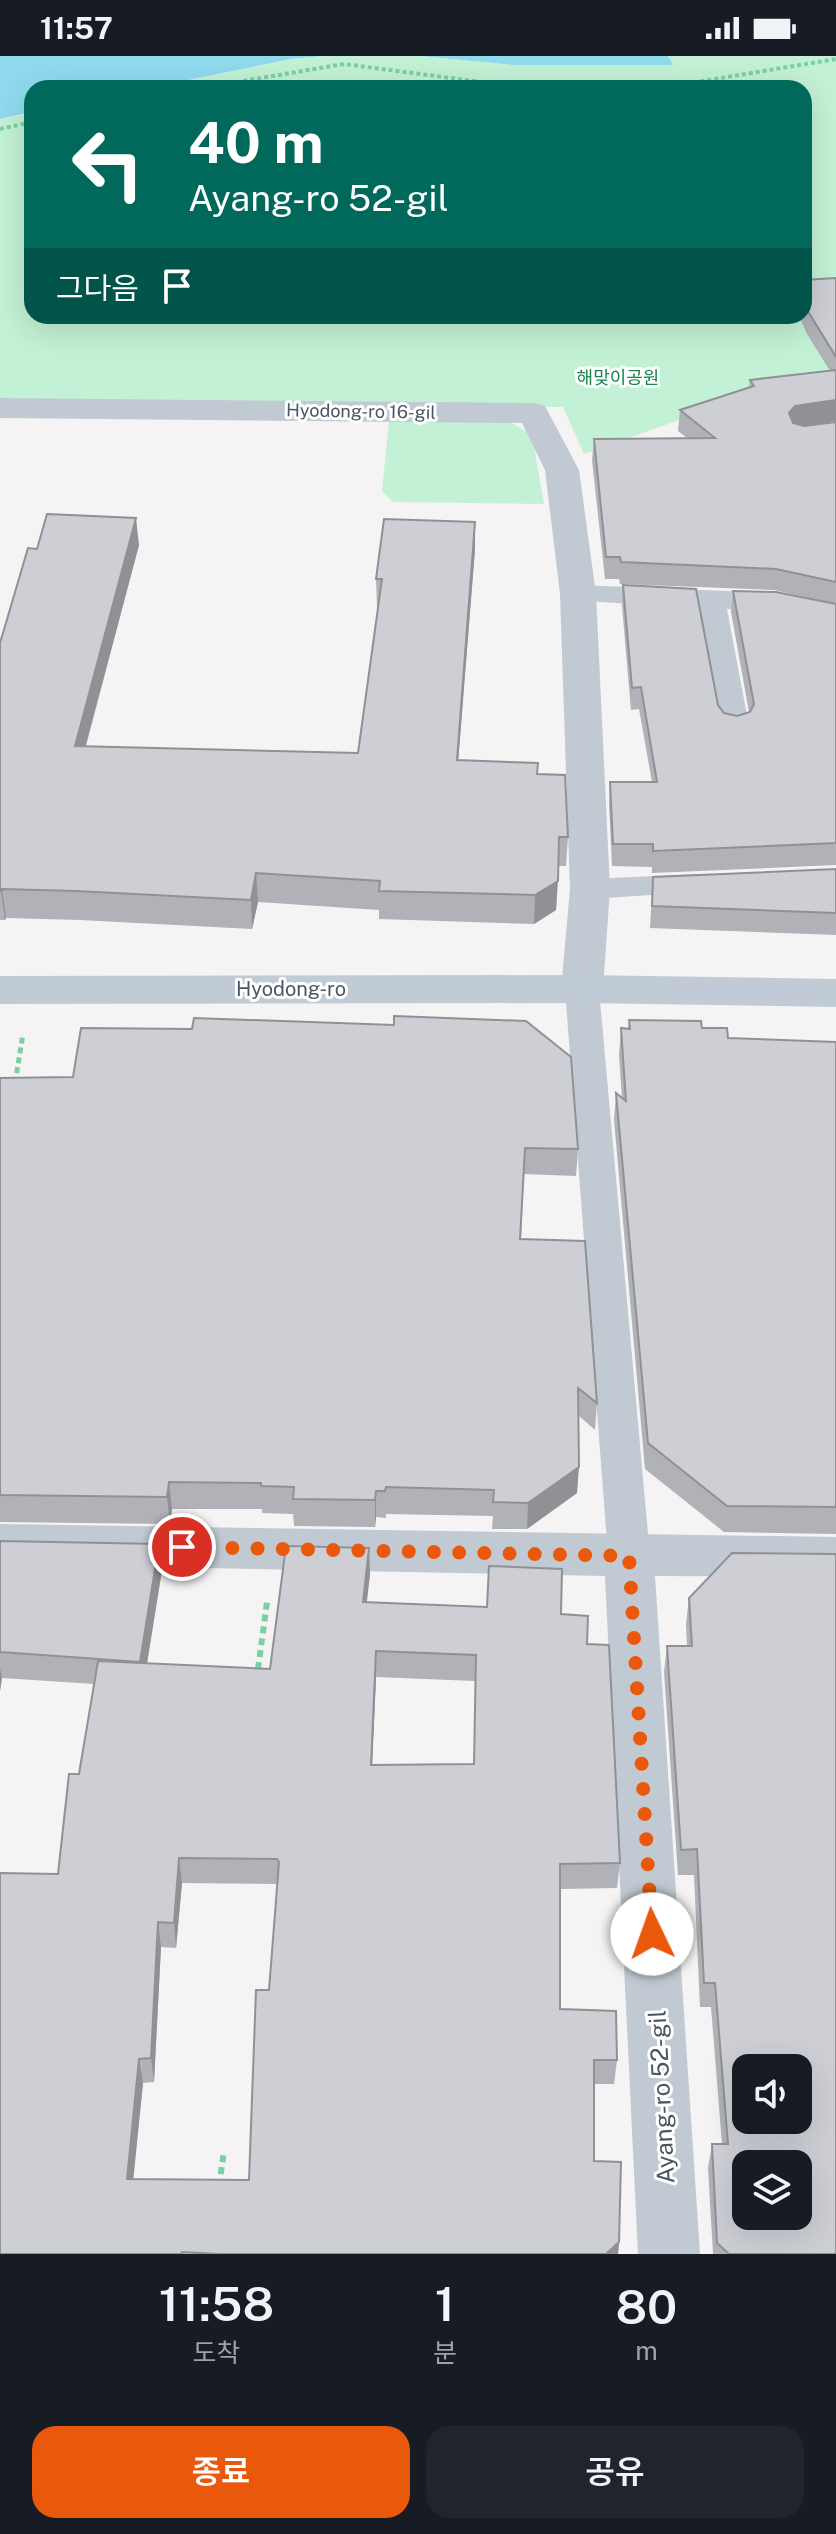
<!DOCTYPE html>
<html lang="ko">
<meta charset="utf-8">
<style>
:root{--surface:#171b24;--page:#20242c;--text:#f1f3f6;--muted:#9ea1a6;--accent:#ea580c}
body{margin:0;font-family:"Public Sans","Noto Sans KR",sans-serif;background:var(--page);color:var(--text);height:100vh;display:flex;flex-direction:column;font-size:30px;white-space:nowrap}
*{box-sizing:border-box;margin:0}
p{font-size:26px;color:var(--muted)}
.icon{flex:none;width:44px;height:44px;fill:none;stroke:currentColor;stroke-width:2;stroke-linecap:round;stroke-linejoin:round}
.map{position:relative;height:2198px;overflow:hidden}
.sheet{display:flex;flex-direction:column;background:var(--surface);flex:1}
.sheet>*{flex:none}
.banner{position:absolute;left:24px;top:24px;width:788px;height:244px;border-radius:24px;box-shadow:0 8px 32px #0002;background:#00695c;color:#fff;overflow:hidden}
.controls{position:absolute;left:732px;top:1998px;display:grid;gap:16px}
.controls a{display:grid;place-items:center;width:80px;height:80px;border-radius:16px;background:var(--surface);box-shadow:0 8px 32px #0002;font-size:40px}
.pin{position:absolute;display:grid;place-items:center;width:68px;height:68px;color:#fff;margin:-34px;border:4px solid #fff;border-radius:50%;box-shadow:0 2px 8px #0007}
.me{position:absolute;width:88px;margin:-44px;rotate:357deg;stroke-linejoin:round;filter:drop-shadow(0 0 6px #0008)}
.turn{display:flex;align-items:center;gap:28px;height:168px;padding:0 32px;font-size:36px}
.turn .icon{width:104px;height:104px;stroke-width:2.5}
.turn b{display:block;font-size:56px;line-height:68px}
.then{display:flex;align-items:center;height:76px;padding:0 32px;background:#0003;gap:16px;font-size:30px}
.eta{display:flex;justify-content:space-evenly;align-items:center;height:136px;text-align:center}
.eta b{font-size:48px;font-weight:600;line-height:56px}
.primary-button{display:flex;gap:16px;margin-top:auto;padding:16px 32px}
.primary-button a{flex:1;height:92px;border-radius:24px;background:var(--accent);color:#fff;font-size:32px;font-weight:600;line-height:92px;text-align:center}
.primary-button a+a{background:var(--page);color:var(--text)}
.status{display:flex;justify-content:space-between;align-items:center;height:56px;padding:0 40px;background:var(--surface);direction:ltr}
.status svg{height:22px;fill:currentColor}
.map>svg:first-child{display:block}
.green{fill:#c3f1d5}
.water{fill:#90daee}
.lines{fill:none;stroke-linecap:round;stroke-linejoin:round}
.path-far2{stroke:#7ad0a6;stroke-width:4;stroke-dasharray:4 3;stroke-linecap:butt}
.path-far1{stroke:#7ad0a6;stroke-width:5;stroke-dasharray:6 4;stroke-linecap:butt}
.path{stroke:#7ad0a6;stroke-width:6;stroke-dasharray:7 5;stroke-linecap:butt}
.service{fill:#c1cad2;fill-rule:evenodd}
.minor{fill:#c1cad2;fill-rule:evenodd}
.secondary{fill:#c1cbd6;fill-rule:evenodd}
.wall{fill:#b0b2b7;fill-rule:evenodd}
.shaded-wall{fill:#909195}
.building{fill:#cdcfd5;stroke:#909195;stroke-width:2;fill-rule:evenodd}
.route{stroke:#ea580c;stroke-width:14;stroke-dasharray:0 25.2}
.labels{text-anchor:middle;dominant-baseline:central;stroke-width:6;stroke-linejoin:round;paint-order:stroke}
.far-park-label{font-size:18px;fill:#17864f;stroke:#fff}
.far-street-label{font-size:18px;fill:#4a5661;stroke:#fff}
.street-label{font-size:20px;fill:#4a5661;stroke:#fff}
.near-street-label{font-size:24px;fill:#4a5661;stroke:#fff}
</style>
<div class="status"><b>11:57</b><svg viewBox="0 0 49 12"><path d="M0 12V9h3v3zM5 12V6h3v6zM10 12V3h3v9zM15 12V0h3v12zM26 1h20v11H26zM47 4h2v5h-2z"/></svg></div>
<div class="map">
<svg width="836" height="2198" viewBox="0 0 836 2198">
<rect width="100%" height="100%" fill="#f5f3f3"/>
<!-- green -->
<g class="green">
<path d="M324 0H420L514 9H672L668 0H836V320L740 342 584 398 563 351 0 343V63L32 57V260H804V32H151L291 3Z"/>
<path d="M389 366H510L532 379 544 448 393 446 382 435Z"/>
</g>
<!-- water -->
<g class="water">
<path d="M0 0H324L291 3 149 32H32V56L0 63Z"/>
<path d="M420 0H668L673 9H514Z"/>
</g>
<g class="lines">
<!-- path-far2 -->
<g class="path-far2">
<path d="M202 32 344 8 527 32"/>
<path d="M617 32H661L836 3"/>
<path d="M0 73 32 66"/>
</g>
<!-- path-far1 -->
<path class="path-far1" d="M15 1027 23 978"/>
<!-- path -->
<g class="path">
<path d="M258 1613 267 1546"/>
<path d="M219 2130 224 2095"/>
</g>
<!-- service -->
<g class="service">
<path d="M578 529 774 537 836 549V567L774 555 727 553 749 670 745 676 734 679 723 676 719 670 697 552 568 544 564 538 568 532Z"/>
<path d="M699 818 711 821 715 828 711 835 590 843 578 840 574 833 578 826 590 823Z"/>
<path d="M582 922 594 925 599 933 650 1500 644 1512 629 1517 614 1512 608 1500 565 933 570 925Z"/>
</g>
<!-- minor -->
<g class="minor">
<path d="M0 342 534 347 545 350 579 414 596 538 610 833 603 933 597 943 582 947 567 943 561 933 570 833 560 538 545 414 522 367 0 362Z"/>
<path d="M0 1468 836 1481V1521L655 1520 700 2198H638L605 1520 0 1508Z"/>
</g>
<!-- secondary -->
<path class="secondary" d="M582 919 836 923V951L582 947 0 948V920Z"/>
</g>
<!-- wall -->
<g class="wall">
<path d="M836 222V365L803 370 836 366V809L652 817V811L612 810 609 748 610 726H652L639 653 631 654 622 550 623 529 724 657 737 660 749 656 731 556 733 535 827 546 774 534 620 528 619 523H605L592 404 594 383 687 382 678 375 680 354 749 332 750 324 830 315 807 278 799 260H804V224Z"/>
<path d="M139 489 86 690 358 697 378 551H377L376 523 475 493 458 704 537 718 568 781 566 810H558L556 854 534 868 379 863V854L258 846 252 873 80 864 6 862 5 864H0V587Z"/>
<path d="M836 813V879L650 872 653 821Z"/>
<path d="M629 964 702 972 728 982 836 986V1478L724 1476 645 1413 614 1064 616 1037 622 1042 619 999 621 972 628 973Z"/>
<path d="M0 1022 578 1093 576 1120 524 1118 521 1183 597 1347 595 1374 579 1360 577 1437 527 1473H492L493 1460 386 1458V1462L376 1461 375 1471 294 1470 293 1458 262 1457V1453H172L170 1468 0 1466Z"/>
<path d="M0 1485 159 1488 162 1514 147 1607 270 1613 369 1492 370 1518 366 1546 561 1558 587 1588 620 1807 617 1832 560 1833V1953L617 2004 614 2028H594V2105L619 2186 618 2198H0L58 1818 79 1718 94 1628 2 1622 0 1635ZM376 1621 475 1625 474 1708 372 1709ZM182 1827 278 1828 269 1934 249 2124 133 2123 143 2027 154 2026 161 1891 176 1892Z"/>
<path d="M689 1542 836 2198H713L708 2112 712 2088H722L711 1951H700L694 1819H678L664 1616 667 1590H687L686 1568Z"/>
</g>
<!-- shaded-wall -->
<g class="shaded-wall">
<path d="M836 344V365L793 371 789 357 795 350Z"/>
<path d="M136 462 139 489 78 718 75 690Z"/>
<path d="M475 466V493L456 733 457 704Z"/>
<path d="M256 817 258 846 252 873 251 844Z"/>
<path d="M558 825 556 854 534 868 535 839Z"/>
<path d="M2 833 6 862 5 864 1 835Z"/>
<path d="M579 1411 577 1437 527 1473 528 1447Z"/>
<path d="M169 1426 172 1453 170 1468 167 1441Z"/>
<path d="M376 1435V1461L375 1471V1444Z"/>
<path d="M159 1488 162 1514 143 1632 140 1606Z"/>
<path d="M369 1492 370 1518 364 1572 363 1546Z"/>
<path d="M376 1595V1621L371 1734V1709Z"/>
<path d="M0 1612 2 1622 0 1635Z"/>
<path d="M179 1802 182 1827 176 1892 174 1867Z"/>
<path d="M158 1866 161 1891 154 2026 151 2002Z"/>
<path d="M139 2003 143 2027 131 2146 127 2123Z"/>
<path d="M619 2186 618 2198H606Z"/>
</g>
<!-- building -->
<g class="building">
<path d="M836 222V301L809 257 804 246V224Z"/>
<path d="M836 314V344L795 350 789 357 793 367 804 370 836 366V526L776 513 621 506 620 501H606L594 383 715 382 680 354 754 330 750 324Z"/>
<path d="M47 458 136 462 75 690 358 697 382 523H376L384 463 475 466 457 704 538 707 537 718 565 719 568 781H559L558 825 535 839 379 835 380 825 256 817 251 844 76 835 2 833 1 835H0V587L28 492 37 493Z"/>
<path d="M623 529 696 533 718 649 724 657 737 660 750 656 754 648 733 535 776 536 836 548V787L653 795V788H613L610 726H657L641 631 632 632Z"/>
<path d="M836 813V857L652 850 653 821Z"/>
<path d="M394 960 526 965 571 1001 578 1093 525 1092 520 1183 585 1185 597 1347 578 1332 579 1411 528 1447 493 1446 494 1434 386 1431 385 1435H376L375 1444 293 1443 294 1431 261 1430V1427L169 1426 167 1441 0 1439V1022L73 1021 81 972 192 973 194 962 394 969Z"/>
<path d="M629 964 701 965 702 972H727L728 982 836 986V1451L727 1450 648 1387 616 1037 626 1045 621 972 630 973Z"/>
<path d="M0 1485 159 1488 140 1606 0 1596Z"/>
<path d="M286 1490 369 1492 363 1546 487 1551 489 1510 562 1513 561 1558 588 1560 587 1588 609 1589 620 1807 560 1808V1953L616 1955 617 2004H594V2105L621 2106 619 2186 606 2198H220L182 2196 181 2198H0V1817L58 1818 69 1718H79L98 1605 270 1613ZM376 1595 476 1599 474 1708 371 1709ZM179 1802 277 1803 279 1806 269 1934H256L249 2124 127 2123 139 2003 151 2002 158 1866 174 1867Z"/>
<path d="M732 1497 836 1498V2198H729L717 2187 712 2088H728L715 1927H704L697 1793 681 1794 667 1590H692L689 1542ZM746 2012H798V2064H746ZM746 2108H798V2160H746Z"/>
</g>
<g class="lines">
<!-- route -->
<path class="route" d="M182 1491 629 1500 652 1878"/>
</g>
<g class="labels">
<!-- far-park labels -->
<g class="far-park-label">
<text x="618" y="321">해맞이공원</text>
</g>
<!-- far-street labels -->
<g class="far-street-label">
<text transform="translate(361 355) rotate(1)">Hyodong-ro 16-gil</text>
</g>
<!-- street labels -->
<g class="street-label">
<text x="291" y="933">Hyodong-ro</text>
</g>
<!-- near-street labels -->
<g class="near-street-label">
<text transform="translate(661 2041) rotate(-93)">Ayang-ro 52-gil</text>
</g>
</g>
</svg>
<div class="controls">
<a><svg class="icon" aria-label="sound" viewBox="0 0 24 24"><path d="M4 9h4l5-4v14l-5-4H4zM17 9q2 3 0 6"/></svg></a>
<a><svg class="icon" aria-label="layers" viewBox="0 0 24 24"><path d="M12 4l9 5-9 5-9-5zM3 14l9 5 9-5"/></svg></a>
</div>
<div class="pin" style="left:182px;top:1491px;background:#d93025"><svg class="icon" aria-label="arrive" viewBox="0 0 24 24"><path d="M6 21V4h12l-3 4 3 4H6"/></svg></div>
<svg class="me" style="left:652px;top:1878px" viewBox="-20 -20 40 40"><circle r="19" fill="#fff"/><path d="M0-13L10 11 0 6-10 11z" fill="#ea580c"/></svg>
<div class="banner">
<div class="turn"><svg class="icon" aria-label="left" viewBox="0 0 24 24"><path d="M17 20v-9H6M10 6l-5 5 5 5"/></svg><div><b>40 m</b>Ayang-ro 52-gil</div></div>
<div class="then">그다음<svg class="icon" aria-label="arrive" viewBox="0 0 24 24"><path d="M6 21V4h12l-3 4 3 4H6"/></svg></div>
</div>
</div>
<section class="sheet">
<div class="eta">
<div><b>11:58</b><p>도착</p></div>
<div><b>1</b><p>분</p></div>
<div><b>80</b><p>m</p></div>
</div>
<div class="primary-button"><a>종료</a><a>공유</a></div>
</section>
